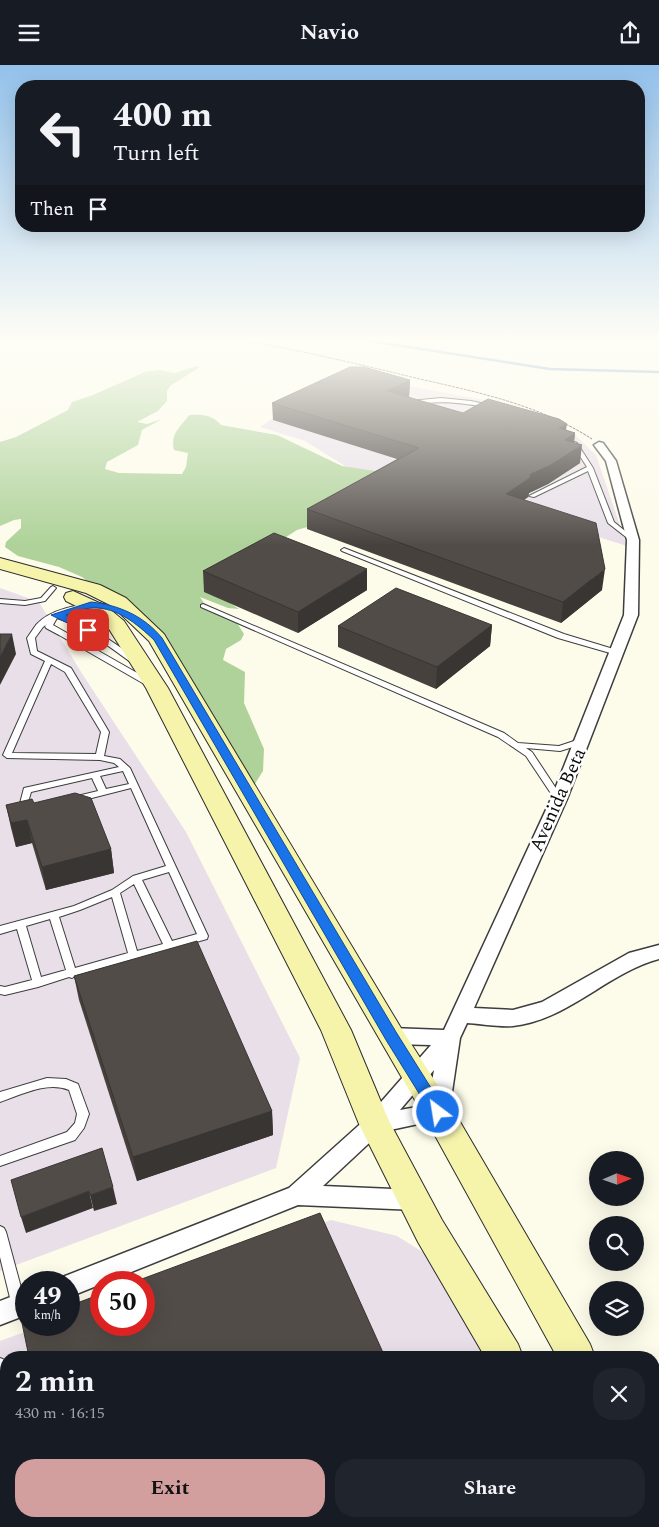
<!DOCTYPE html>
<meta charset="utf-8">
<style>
:root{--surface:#171b24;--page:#20242c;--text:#f1f3f6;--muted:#9ea1a6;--accent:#d29e9e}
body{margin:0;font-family:Spectral,serif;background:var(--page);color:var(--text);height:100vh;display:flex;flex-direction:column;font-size:19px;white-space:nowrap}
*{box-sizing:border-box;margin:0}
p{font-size:16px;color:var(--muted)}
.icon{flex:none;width:28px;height:28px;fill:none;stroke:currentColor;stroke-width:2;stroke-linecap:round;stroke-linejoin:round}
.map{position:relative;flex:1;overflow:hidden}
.sheet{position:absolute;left:0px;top:1286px;width:660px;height:176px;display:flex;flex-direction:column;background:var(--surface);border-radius:20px 20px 0 0;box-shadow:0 5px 20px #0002}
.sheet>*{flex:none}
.top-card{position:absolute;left:15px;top:15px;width:630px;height:152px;border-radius:20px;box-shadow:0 5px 20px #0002;background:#171b24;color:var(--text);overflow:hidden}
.needle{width:32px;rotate:88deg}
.fabs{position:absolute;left:589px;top:1086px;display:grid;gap:10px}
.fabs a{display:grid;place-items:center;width:55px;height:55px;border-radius:50%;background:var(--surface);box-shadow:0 5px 20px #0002;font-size:25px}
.speed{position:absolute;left:15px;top:1206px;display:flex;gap:10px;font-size:25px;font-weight:700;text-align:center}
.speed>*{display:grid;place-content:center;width:65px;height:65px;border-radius:50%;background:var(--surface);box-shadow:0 5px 20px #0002;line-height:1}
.speed small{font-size:12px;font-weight:400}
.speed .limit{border:8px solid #d22;background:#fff;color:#111}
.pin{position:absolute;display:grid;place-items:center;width:42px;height:42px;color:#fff;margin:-21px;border-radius:10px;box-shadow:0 2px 8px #0006}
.me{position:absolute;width:55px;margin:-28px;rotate:329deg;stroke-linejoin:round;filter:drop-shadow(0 0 4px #0008)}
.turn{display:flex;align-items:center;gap:18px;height:105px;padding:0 15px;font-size:22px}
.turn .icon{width:65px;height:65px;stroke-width:2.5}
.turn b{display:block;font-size:35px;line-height:42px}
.then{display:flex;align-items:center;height:48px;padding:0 15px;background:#0003;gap:10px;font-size:19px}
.round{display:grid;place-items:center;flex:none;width:52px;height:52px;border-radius:20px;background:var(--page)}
.head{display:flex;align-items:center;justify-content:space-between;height:85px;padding:0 15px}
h1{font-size:30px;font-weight:700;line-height:38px}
.primary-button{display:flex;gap:10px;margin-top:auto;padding:10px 15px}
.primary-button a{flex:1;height:58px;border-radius:20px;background:var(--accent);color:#111;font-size:20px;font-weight:700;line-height:58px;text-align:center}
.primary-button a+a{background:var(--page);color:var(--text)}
header{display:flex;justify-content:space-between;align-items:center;height:65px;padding:0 15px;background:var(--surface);font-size:22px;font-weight:700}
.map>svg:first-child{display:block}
.industrial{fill:#e8dfe9}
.forest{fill:#aed299}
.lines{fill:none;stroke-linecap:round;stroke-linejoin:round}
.stream{stroke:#4383be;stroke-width:2.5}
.lane-casing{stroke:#3d3d3d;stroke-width:2}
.street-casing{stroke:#3d3d3d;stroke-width:3}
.secondary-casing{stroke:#2c2c2c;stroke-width:2}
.path{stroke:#2c2c2c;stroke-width:1;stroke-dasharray:3 1;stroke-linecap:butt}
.lane{fill:#fff;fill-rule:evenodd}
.street{fill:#fff;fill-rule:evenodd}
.secondary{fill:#f6f4ab;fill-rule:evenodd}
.wall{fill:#47413e}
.shaded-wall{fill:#393532}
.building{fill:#524c48;stroke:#393532}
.route{fill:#1a73e8;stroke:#114b97}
.labels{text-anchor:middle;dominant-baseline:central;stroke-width:5;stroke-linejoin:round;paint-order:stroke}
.street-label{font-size:19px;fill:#0a0a0a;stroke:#fff}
</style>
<header><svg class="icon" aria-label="menu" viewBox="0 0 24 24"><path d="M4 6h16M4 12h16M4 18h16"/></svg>Navio<svg class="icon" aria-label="share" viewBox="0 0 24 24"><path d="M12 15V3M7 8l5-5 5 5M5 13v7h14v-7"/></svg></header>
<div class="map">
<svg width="659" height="1462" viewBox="0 0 659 1462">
<rect width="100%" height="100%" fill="#fdfbea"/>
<!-- industrial -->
<g class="industrial">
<path d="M338 308 511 340 546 353 572 367 596 390 627 481 401 409 377 421 305 376 260 362Z"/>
<path d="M0 523 39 537 81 607 186 767 300 993 276 1103 0 1206Z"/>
<path d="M331 1155 397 1171 437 1196 488 1292H6V1456H574L577 1462H0V1276L44 1260H144V1223Z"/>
</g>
<!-- forest -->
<path class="forest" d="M196 301 200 302 170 321 167 326V336L158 346 137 357 147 359 162 354 142 365 138 380 107 397 105 404 119 408 182 409 186 402 188 388 174 385C170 368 180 363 189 350 202 349 213 350 221 360L277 370 342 401 382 407 331 455 297 465 266 485 219 531 239 544 228 543 200 532 204 538 235 555 244 569 241 575 226 584 223 595 245 607 244 638 264 684 263 706 246 733 237 727 228 713 215 680 154 567 82 512 59 502 18 491 5 482 6 477 21 463V454L14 455 0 461V377L16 372 68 345 72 337 93 330 145 307 159 305 175 308Z"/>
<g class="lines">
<!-- stream -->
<path class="stream" d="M370 276 550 304 659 307"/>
<defs>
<g id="lane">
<path d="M441 333 471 336 494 341 491 343C463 338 438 334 410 341L407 339 420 335Z"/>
<path d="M575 377 577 378 593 403 614 457 635 474V476H631L608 458 588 406 534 432 529 431 587 402 572 379Z"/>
<path d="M344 483 564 569 620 586 621 588 617 590 558 573 342 486 341 485Z"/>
<path d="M53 521 56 523 45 536 25 540 0 538V534L25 536 41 533 51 522Z"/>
<path d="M99 538 118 542 128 548 124 550C119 548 114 545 109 544 93 540 77 544 62 550 90 559 113 578 138 594L139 596 138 598H132C108 581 85 562 57 553L53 560 139 609 152 616 153 618 152 620H146L59 570 46 563 45 561 47 559 43 562 35 573 37 586 71 603 109 667 104 691 120 694 130 703 208 871 207 874 77 910 72 913 69 912 38 922 5 930 0 929V921L5 922 32 915 17 864 0 869V861L74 841 112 825 133 811 166 801 131 723 76 737 73 736 72 734 73 732 98 726 92 713 31 727 25 748 22 749 18 746 24 723 119 702 114 698 100 695 7 693 3 690 45 596 31 589 27 573C30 569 33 564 36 560 50 544 79 539 99 538ZM51 599 65 607 101 667 96 689 12 688ZM123 706 129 719 106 724 100 711ZM169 807 197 869 172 876 142 815ZM134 819 163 879 137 886 120 828ZM112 832 128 888 75 903 59 852 80 845ZM50 854 66 905 41 912 26 861Z"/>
<path d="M203 539 504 668 518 678 559 681 580 674H586L587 676 586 678 560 686 526 683 532 687 563 734 562 736H556L526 691 498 672 201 542V540Z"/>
<path d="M47 1013 66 1014 78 1019 89 1049 84 1063 75 1075 0 1101V1091L67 1067 75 1058 77 1049 69 1025C47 1016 21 1030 0 1037V1027Z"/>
<path d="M0 1161 4 1163 6 1167 26 1241 24 1245 19 1247 14 1245 12 1241 0 1192Z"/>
<path d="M0 1293 5 1295 6 1298V1339L1 1337 0 1335Z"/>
<path d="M23 1456H39L40 1462H24Z"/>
</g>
<g id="street">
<path d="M599 377 603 378 616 396 639 475 638 550 567 734 474 943 513 945 542 937 629 888 659 880V894C607 908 568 955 513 961 498 962 482 959 467 958L460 973 449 1047 446 1053 381 1067 323 1121 416 1125 424 1128 427 1135 424 1142 416 1145 298 1140 69 1232V1218H58L60 1213 289 1123 367 1053 431 980 391 979 384 977 381 971 384 965 391 963 444 965 551 734 624 550 627 475 606 396 594 380ZM434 1005 428 1040 400 1045Z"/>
<path d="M26 1226V1250L0 1260V1236Z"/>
</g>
<g id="secondary">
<path d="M0 493 100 520 126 533 164 569 401 963 449 1038 590 1279 595 1292H557L427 1056 149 576 112 541 86 528 0 504Z"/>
<path d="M73 526 106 541 124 556 168 623 351 965 389 1056 442 1155 518 1279 523 1292H485L418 1177 359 1059 321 965 146 623 109 564 92 549 66 536 64 532 66 528Z"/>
<path d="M654 1409 659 1411V1458L654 1456Z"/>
<path d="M578 1456H621L624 1462H581Z"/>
</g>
</defs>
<!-- lane casing -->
<use href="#lane" class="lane-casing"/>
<!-- street casing -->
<use href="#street" class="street-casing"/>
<!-- secondary casing -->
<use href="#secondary" class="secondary-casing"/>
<!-- path -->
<path class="path" d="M245 276C304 286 362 300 420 314 481 328 539 340 592 374"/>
<!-- lane -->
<use href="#lane" class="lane"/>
<!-- street -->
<use href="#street" class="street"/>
<!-- secondary -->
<use href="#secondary" class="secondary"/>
</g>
<!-- wall -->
<g class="wall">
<path d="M410 315 409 332H408L463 348 566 365 575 368 574 377 580 398 548 419 529 428 528 432 524 435 602 525 561 558 307 464V444L397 394 273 355 272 338Z"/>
<path d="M203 506 367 525 298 568 204 527Z"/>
<path d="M492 560 490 581 436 624 338 582V561Z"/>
<path d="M34 738 111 784 114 808 46 825 32 778 16 782 11 763 6 740Z"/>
<path d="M74 911 272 1046 273 1070 137 1116 79 935Z"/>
<path d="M247 1456H421L423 1462H249Z"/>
<path d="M443 1456H562L564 1460V1462H446Z"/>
</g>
<!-- shaded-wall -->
<g class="shaded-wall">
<path d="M410 315 409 332 386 344 387 326Z"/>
<path d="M567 359 564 377 559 363Z"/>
<path d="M575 368 573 386 582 380 580 398 548 419 529 428 528 432 504 448 506 429 531 409 565 375Z"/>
<path d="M367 504V525L298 568V547Z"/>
<path d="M605 504 602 525 561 558 563 537Z"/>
<path d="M492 560 490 581 436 624 437 602Z"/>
<path d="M12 569 16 589 0 620V592Z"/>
<path d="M27 755 32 778 16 782 11 758Z"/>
<path d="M111 784 114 808 46 825 42 802Z"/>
<path d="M272 1046 273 1070 137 1116 133 1092Z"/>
<path d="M113 1122 117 1139 94 1146 90 1130Z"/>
<path d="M89 1126 93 1143 26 1168 21 1152Z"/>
<path d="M0 1394 6 1428V1452L0 1419Z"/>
<path d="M7 1456H12L13 1462H8Z"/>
</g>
<!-- building -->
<g class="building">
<path d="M350 302H364L410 315 387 326 463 348 488 334 559 354 567 359 559 363 575 368 565 375 582 380 551 400 531 409 530 413 506 429 596 458 605 504 563 537 307 444 419 383 272 338Z"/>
<path d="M274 468 367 504 298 547 203 506Z"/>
<path d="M396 523 492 560 437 602 338 561Z"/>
<path d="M0 569H12L0 592Z"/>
<path d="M75 728 91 733 111 784 42 802 27 755 11 758 6 740 32 734 34 738Z"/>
<path d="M197 876 272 1046 133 1092 74 911Z"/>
<path d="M102 1083 113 1122 90 1130 89 1126 21 1152 11 1115Z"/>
<path d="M320 1148 385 1292H29L22 1258 26 1256V1260H69V1241L101 1229V1260H144V1218H131Z"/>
<path d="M0 1419 6 1456H7L8 1462H0Z"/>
<path d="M93 1456H160L162 1462H80Z"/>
<path d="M252 1456H421L423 1462H254Z"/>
<path d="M455 1456H562L564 1460 561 1462H458Z"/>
</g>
<!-- sky -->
<linearGradient id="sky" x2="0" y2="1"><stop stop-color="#93c1eb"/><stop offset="0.57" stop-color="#fefdf6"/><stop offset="1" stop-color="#fefdf6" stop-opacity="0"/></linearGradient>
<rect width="659" height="481" fill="url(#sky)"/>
<!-- route -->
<path class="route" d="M91 537C119 540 144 551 162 573L396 967 443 1042 446 1047 443 1051 438 1053 433 1051 386 975 154 575C137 559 117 542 93 543 84 543 74 548 66 550L91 563 92 565 88 568 51 550Z"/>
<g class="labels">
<!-- street labels -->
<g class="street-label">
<text transform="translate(558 735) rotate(-66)">Avenida Beta</text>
</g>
</g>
</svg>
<div class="fabs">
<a><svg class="needle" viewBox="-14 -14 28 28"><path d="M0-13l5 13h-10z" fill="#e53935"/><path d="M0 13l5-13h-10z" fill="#9ea1a6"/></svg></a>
<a><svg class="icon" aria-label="search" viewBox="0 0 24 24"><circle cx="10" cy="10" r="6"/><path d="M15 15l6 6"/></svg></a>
<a><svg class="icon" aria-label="layers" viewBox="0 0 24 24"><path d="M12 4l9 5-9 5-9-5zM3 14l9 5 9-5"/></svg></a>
</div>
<div class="speed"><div>49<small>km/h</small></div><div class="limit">50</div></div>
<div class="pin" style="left:88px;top:565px;background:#d93025"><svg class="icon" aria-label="arrive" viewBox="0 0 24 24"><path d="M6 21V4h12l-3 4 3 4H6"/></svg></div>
<svg class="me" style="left:438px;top:1047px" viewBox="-20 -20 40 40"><circle r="17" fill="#1a73e8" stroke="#fff" stroke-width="3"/><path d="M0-11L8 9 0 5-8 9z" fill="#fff"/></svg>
<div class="top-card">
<div class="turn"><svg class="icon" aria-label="left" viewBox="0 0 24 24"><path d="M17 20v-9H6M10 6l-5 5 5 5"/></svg><div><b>400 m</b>Turn left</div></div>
<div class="then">Then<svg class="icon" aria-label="arrive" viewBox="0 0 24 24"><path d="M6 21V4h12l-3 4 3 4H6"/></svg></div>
</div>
<section class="sheet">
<div class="head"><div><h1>2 min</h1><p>430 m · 16:15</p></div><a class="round"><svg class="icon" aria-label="close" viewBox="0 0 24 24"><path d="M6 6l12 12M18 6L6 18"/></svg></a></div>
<div class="primary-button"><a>Exit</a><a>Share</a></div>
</section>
</div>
